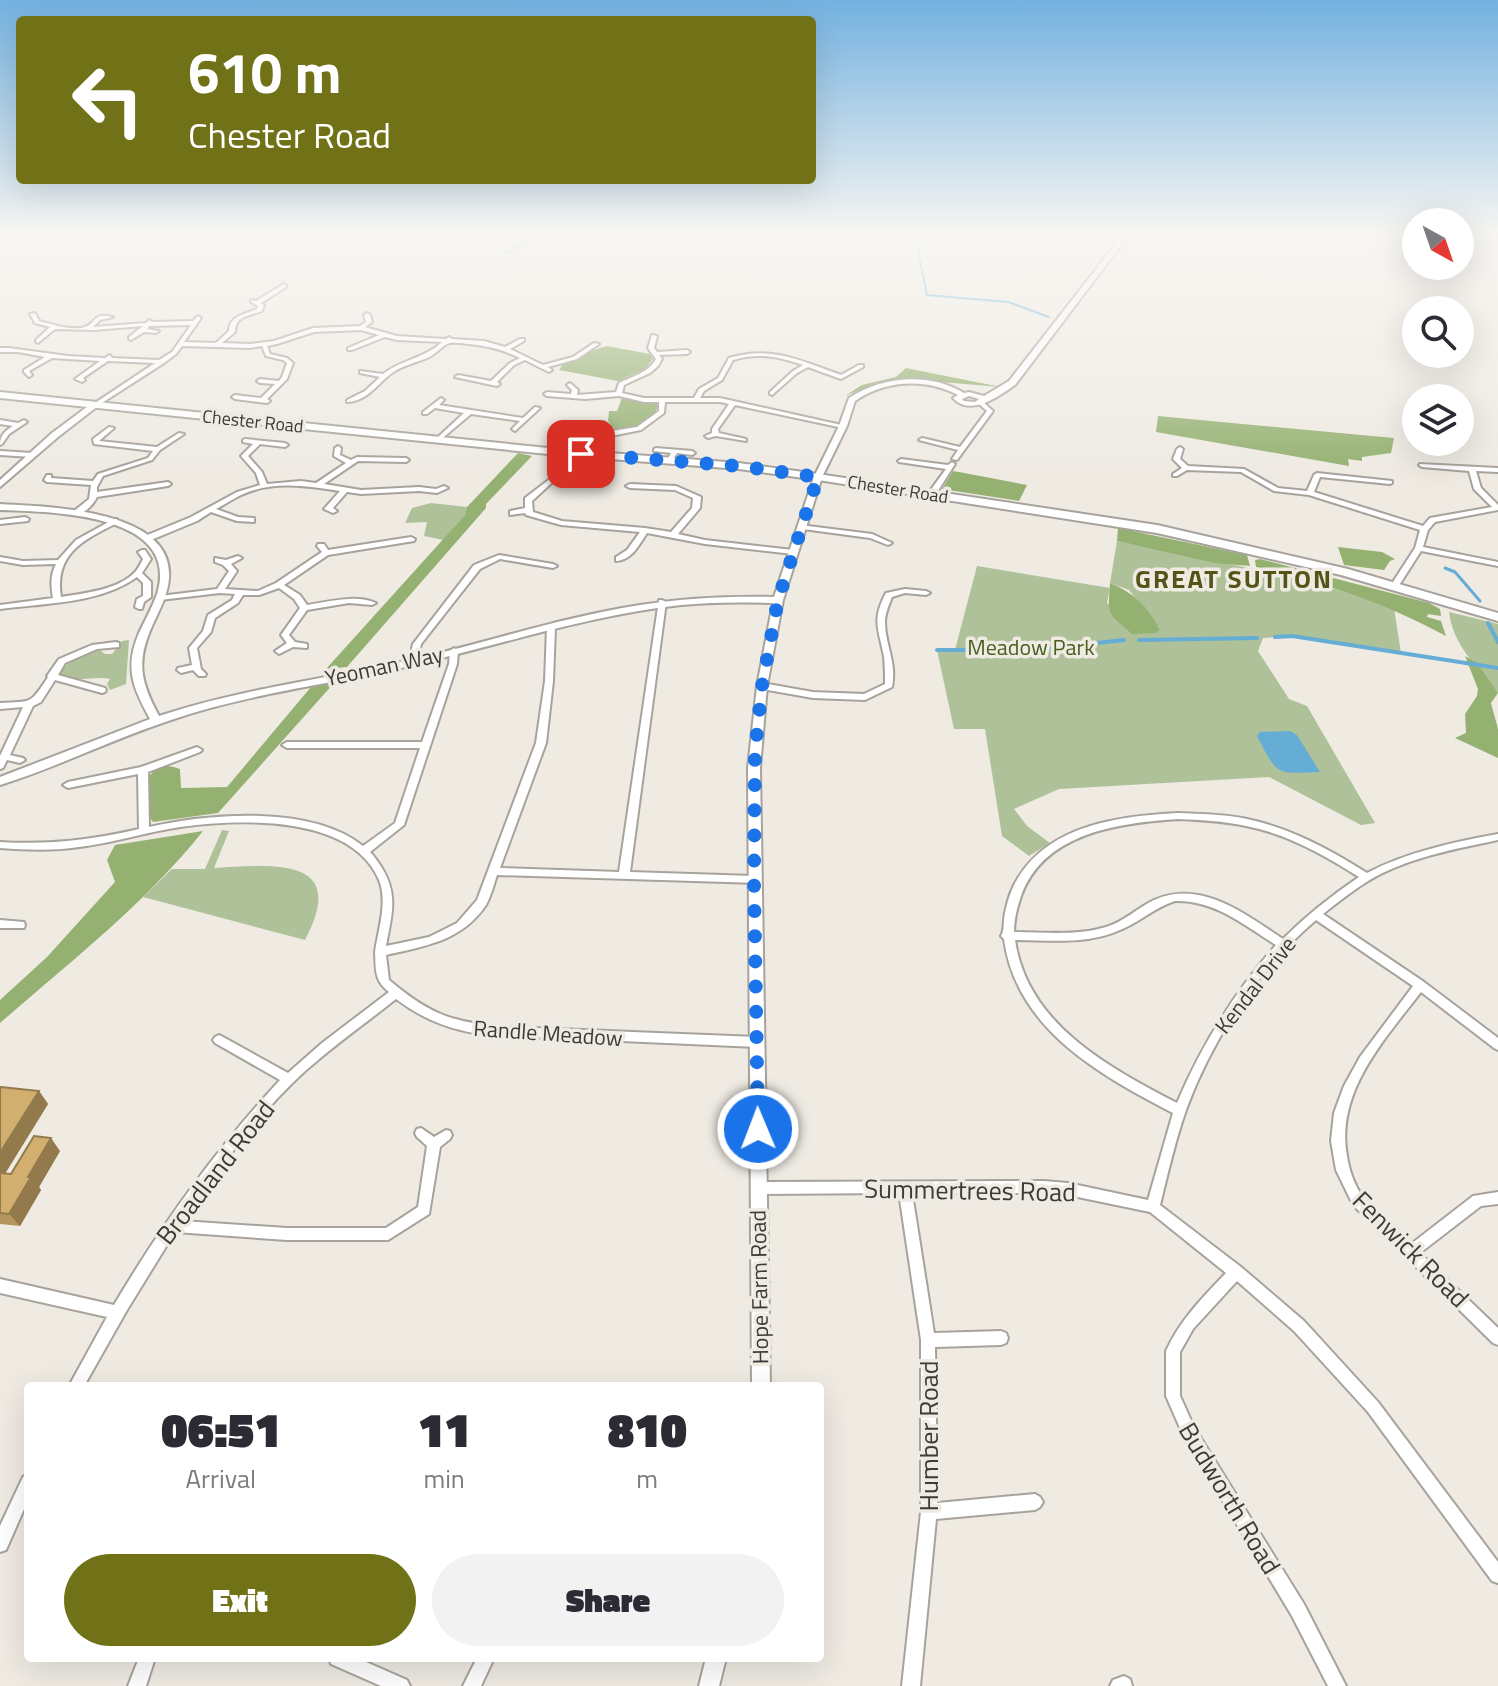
<!DOCTYPE html>
<style>
:root{--surface:#fff;--page:#f2f2f3;--text:#2b2b33;--muted:#7c7c81;--accent:#717217}
body{margin:0;font-family:"Titillium Web",sans-serif;background:var(--page);color:var(--text);height:100vh;display:flex;flex-direction:column;font-size:30px;white-space:nowrap}
*{box-sizing:border-box;margin:0}
p{font-size:26px;color:var(--muted)}
.icon{flex:none;width:44px;height:44px;fill:none;stroke:currentColor;stroke-width:2;stroke-linecap:round;stroke-linejoin:round}
.map{position:relative;flex:1;overflow:hidden}
.panel{position:absolute;left:24px;top:1382px;width:800px;height:280px;display:flex;flex-direction:column;background:var(--surface);border-radius:8px;box-shadow:0 8px 32px #0002}
.panel>*{flex:none}
.hud{position:absolute;left:16px;top:16px;width:800px;height:168px;border-radius:8px;box-shadow:0 8px 32px #0002;background:#717217;color:#fff;overflow:hidden}
.needle{width:52px;rotate:140deg}
.controls{position:absolute;left:1402px;top:208px;display:grid;gap:16px}
.controls a{display:grid;place-items:center;width:72px;height:72px;border-radius:50%;background:var(--surface);box-shadow:0 8px 32px #0002;font-size:40px}
.pin{position:absolute;display:grid;place-items:center;width:68px;height:68px;color:#fff;margin:-34px;border-radius:16px;box-shadow:0 4px 12px #0006}
.me{position:absolute;width:88px;margin:-44px;rotate:359deg;stroke-linejoin:round;filter:drop-shadow(0 0 6px #0008)}
.turn{display:flex;align-items:center;gap:28px;height:168px;padding:0 40px;font-size:36px}
.turn .icon{width:104px;height:104px;stroke-width:2.5}
.turn b{display:block;font-size:56px;line-height:68px}
.eta{display:flex;justify-content:space-evenly;align-items:center;height:136px;text-align:center}
.eta b{font-size:48px;font-weight:800;line-height:56px}
.action{display:flex;gap:16px;margin-top:auto;padding:16px 40px}
.action a{flex:1;height:92px;border-radius:48px;background:var(--accent);color:#fff;font-size:32px;font-weight:800;line-height:92px;text-align:center}
.action a+a{background:var(--page);color:var(--text)}
.map>svg:first-child{display:block}
.green{fill:#aec199}
.forest{fill:#95b172}
.water{fill:#65add4}
.lines{fill:none;stroke-linecap:round;stroke-linejoin:round}
.stream-far2{stroke:#65add4;stroke-width:2}
.stream-far1{stroke:#65add4;stroke-width:3}
.stream{stroke:#65add4;stroke-width:4}
.minor-casing{stroke:#a7a39c;stroke-width:4}
.tertiary-casing{stroke:#a7a39c;stroke-width:4}
.primary-casing{stroke:#a7a39c;stroke-width:4}
.minor{fill:#fff;fill-rule:evenodd}
.tertiary{fill:#fff;fill-rule:evenodd}
.primary{fill:#fff;fill-rule:evenodd}
.wall{fill:#b5965f}
.shaded-wall{fill:#937a4d}
.building{fill:#d2af6e;stroke:#937a4d;stroke-width:2}
.route{stroke:#1a73e8;stroke-width:14;stroke-dasharray:0 25.2}
.labels{text-anchor:middle;dominant-baseline:central;stroke-width:7;stroke-linejoin:round;paint-order:stroke}
.far-street-label{font-size:18px;fill:#3c3b38;stroke:#efebe3}
.park-label{font-size:22px;fill:#47611f;stroke:#efebe3}
.street-label{font-size:22px;fill:#3c3b38;stroke:#efebe3}
.far-district-label{font-size:26px;font-weight:bold;letter-spacing:2px;fill:#535418;stroke:#efebe3}
.near-street-label{font-size:26px;fill:#3c3b38;stroke:#efebe3}
</style>
<div class="map">
<svg width="1498" height="1686" viewBox="0 0 1498 1686">
<rect width="100%" height="100%" fill="#efebe3"/>
<!-- green -->
<g class="green">
<path d="M431 503 467 507 465 515 443 540 424 536 427 522 405 523 412 508Z"/>
<path d="M1117 541C1211 562 1302 574 1394 608L1401 653 1292 636 1263 638 1258 651 1289 699 1307 706 1375 823 1361 825 1269 777 1059 789 1014 809 1027 826 1050 843 1029 856 1002 836 985 729H954L937 650H955L977 566 1110 588 1107 603 1160 629 1129 590 1110 583Z"/>
<path d="M1449 612 1498 624V693C1477 665 1454 648 1449 612Z"/>
<path d="M129 640 126 684 110 690 107 684 110 679C95 675 74 685 59 672L75 657 98 649 105 654H112L122 641Z"/>
<path d="M222 830 229 831 214 868C272 865 350 855 305 940L143 897 172 869H205Z"/>
</g>
<!-- forest -->
<g class="forest">
<path d="M607 346 650 354 653 359 645 369 618 381 559 370 563 364C580 359 591 349 607 346Z"/>
<path d="M906 368 1001 387 905 379 877 383 845 396 862 385 896 377Z"/>
<path d="M622 398 657 401C660 424 633 429 615 431L608 421 609 411H617Z"/>
<path d="M1158 416 1394 438 1391 453 1362 457V461L1348 459 1349 466 1156 432Z"/>
<path d="M518 453 532 456 486 504V508L347 667 326 669 465 515 467 507Z"/>
<path d="M953 471 959 472 1027 485 1019 501 942 489Z"/>
<path d="M1118 528 1247 555 1250 566 1215 563 1117 541Z"/>
<path d="M1338 547 1382 552 1395 559 1390 561 1384 570 1344 565Z"/>
<path d="M1260 559 1429 603 1440 609 1441 616 1428 614 1427 617 1441 621 1446 636C1379 600 1329 585 1256 567L1255 560Z"/>
<path d="M1110 583C1132 591 1149 608 1160 630L1156 633 1132 634C1106 611 1108 617 1110 583Z"/>
<path d="M1465 656 1477 663 1498 693 1491 703 1498 729V758L1455 738 1466 733 1465 714 1477 696 1478 689Z"/>
<path d="M334 683 218 813 153 822 149 816 146 780C157 766 163 763 180 769L181 788 227 787 311 687Z"/>
<path d="M203 831C145 904 70 962 0 1023V1000L47 957 115 882 107 860 115 845Z"/>
</g>
<!-- water -->
<path class="water" d="M1290 731 1297 735 1320 772C1275 774 1278 776 1257 736L1260 732Z"/>
<g class="lines">
<!-- stream-far2 -->
<g class="stream-far2">
<path d="M924 236 918 251 927 295 1008 302 1049 317"/>
<path d="M508 253 537 236"/>
</g>
<!-- stream-far1 -->
<path class="stream-far1" d="M1445 568 1455 572 1480 601"/>
<!-- stream -->
<g class="stream">
<path d="M1488 623 1498 642"/>
<path d="M1275 637 1292 636 1498 668"/>
<path d="M1139 640 1257 638"/>
<path d="M937 650H1032L1124 640"/>
</g>
<defs>
<g id="minor">
<path d="M154 236H165L138 241 136 240Z"/>
<path d="M284 284 286 285V287L261 303 264 305 262 311C249 316 235 316 235 332L222 343 250 344 274 341 313 328 360 326 366 322 364 315 367 313 370 315 372 322 365 327 397 336 446 339 449 337 452 339 484 341 505 347 520 339H524V341L510 349 543 365 573 357 594 343 599 344 577 359 548 367 552 370 549 372 525 360 514 365 497 382 500 384 497 386 455 377 458 375 491 381 510 363 520 358C500 348 482 345 460 343 457 343 450 342 447 344 441 347 435 355 427 358 416 363 403 365 392 373 377 384 368 401 347 402V400L365 391 380 377 360 373V371L383 374C401 360 425 358 442 342L397 340 385 337 352 350H348V348L379 335 361 330 314 332 277 344 267 346 270 354 287 358 293 363 287 379 267 399 270 401 267 403 235 399 232 397 235 395 261 398 275 384 260 383 257 381 260 379 279 381 282 377 287 363 283 360 266 356 262 346 250 348 182 346 176 354 164 363 94 408 92 407V405L155 363 108 361 83 378 85 380 82 382 75 379 100 361 52 358 29 371 32 375 29 377 24 372V370L45 357 18 352H0V348H9L68 356 105 358 110 355 112 358 159 360 172 352 191 325 149 326 147 329 159 331 156 333 144 332 131 340 129 339V337L143 326 94 330 55 329 38 343 36 342V340L50 327 35 323 30 314 35 313 39 321C51 324 72 331 85 327 97 323 92 312 113 317L100 320 93 327 146 323 149 320 152 322 193 321 198 316 201 318 184 342 216 343 229 331C229 316 245 314 257 309L258 306 251 302V300L256 301Z"/>
<path d="M652 335 657 336 654 348 657 352 687 350 690 352 687 354 659 355 662 359 658 366 650 373 624 385 622 393 644 398H694L699 389 718 378 729 358C770 345 802 361 841 375L859 365H863V367L841 379 808 367 797 373 772 395 770 394V392L793 371 803 365C780 357 758 352 733 360L722 380 704 391 700 398H720L846 426 843 428 735 405 718 429 719 433 746 439V441L716 436 708 438 705 436 712 433V429L729 404 720 402H665L664 413 641 430 611 436 588 438 585 436 586 435 606 432 601 424 604 422 606 423 612 431 637 427 659 411V402H644L619 396 585 399 547 396 544 394 547 392 571 394 572 390 567 385 570 383 578 390 577 395 616 392 619 383C633 376 648 373 656 359L648 348Z"/>
<path d="M441 398 444 400 439 405 523 418 535 407 540 408 515 431 512 429 520 421 471 414 439 441 436 439 437 438 464 413 435 408 427 414H423V412Z"/>
<path d="M978 401H982L993 411 957 460 952 459 958 450 919 440 922 438 960 447 987 411 978 403Z"/>
<path d="M0 420 18 423 24 420 27 422 9 434 2 444 0 445C0 435 5 431 13 426L0 424Z"/>
<path d="M109 427 114 428 99 441 157 447 179 433 184 434 160 450 152 460 103 476 97 487V492L168 482 171 484 168 486 97 497C93 505 84 515 74 515V511L89 499 91 485 47 482 44 480 47 475H51V478L93 481 98 474 148 458 153 451 94 444 93 439Z"/>
<path d="M245 439 285 443 288 445 285 447 260 444 248 456 262 472 267 484 301 481 316 483 346 463 334 456 335 448 338 446 341 448 340 455 351 460 357 457 406 458 409 460 406 462 358 461 324 484 361 490 419 487 436 489 444 486 448 488 437 493 419 491 361 494 347 492 333 508 337 511 333 513 324 509 340 491C306 486 271 480 239 496 231 500 224 505 216 509L238 517 254 518V522L237 521 211 512 197 521 151 540H145V536L191 517 237 492 260 485 256 473 241 456 253 444 243 442V440Z"/>
<path d="M1180 447 1183 449 1180 459 1188 466 1244 469 1278 488 1307 491 1314 475 1317 473 1392 481V483L1390 484 1320 477 1314 492 1423 526 1430 518 1492 507 1474 489 1469 471 1422 467 1419 465 1420 464 1498 468V472L1476 471 1481 488 1498 505V510L1435 522 1428 530 1423 547 1498 562V566L1421 551 1398 587H1392L1391 585 1415 548 1420 530 1309 495 1274 491 1241 472 1187 470 1177 476H1173V474L1182 468 1173 459 1177 449Z"/>
<path d="M656 448 692 451 695 453 692 455 677 453 672 461 670 462 667 460 671 453 654 451V449Z"/>
<path d="M0 451 32 453 35 455 32 457 0 455Z"/>
<path d="M901 459 948 465 952 462 955 464 934 497H931L927 495 946 469 899 462 898 461Z"/>
<path d="M555 475 557 476V478L532 501 533 512 562 521 645 528 671 532 692 508 693 498 675 490 630 488 626 486 630 484 676 486 701 497 700 508 678 534 705 540 793 550 797 552 793 554 705 544 647 533C639 545 632 560 616 561V557L627 550 640 532 561 525 526 515 525 513 510 515V511L525 508V498Z"/>
<path d="M25 517 29 519 28 521 0 524V520Z"/>
<path d="M114 519H117V523C83 540 54 554 61 597 85 593 119 590 136 571 139 567 141 563 143 559L138 552 142 550H145L151 559 142 573 151 582V597L144 602 142 609H139L135 607 137 599 143 596V583L137 577C99 604 45 603 0 609V605L53 598C51 586 50 576 56 564L23 565 0 561V557L23 561 58 560 76 540Z"/>
<path d="M800 525 872 534 892 543 888 545 870 538 803 529 799 527Z"/>
<path d="M411 537 415 539 414 541 328 555 284 585 300 595 307 605C329 602 355 594 376 603L372 605 349 603 307 610 289 635 295 642 307 644V648L293 647 279 654 275 651 287 643 281 635 300 608 294 599 279 588 259 595H243L238 603 215 618 211 632 197 648 201 669 206 674 205 676H199L193 670 181 673 177 670 178 668 192 665 189 648 203 631 208 615 232 600 235 594 220 593 160 600 156 598 160 596 217 589 229 571 223 565 215 562V558L226 560 238 556 242 558 231 564 237 571 225 589 258 591 276 583 322 552 317 546 318 544H324L328 550Z"/>
<path d="M499 555 553 564 557 566 553 568 500 559 480 569 421 644 416 664H410L409 662 413 644 474 565Z"/>
<path d="M905 589 926 591 930 593 926 595 905 593 892 597C889 605 885 613 885 622 885 645 897 662 892 687L865 700 813 698 762 689 758 686 762 683 813 692 864 694 885 684C885 675 885 666 884 657 879 629 871 621 886 593Z"/>
<path d="M659 600H662L666 602 630 872 754 876 758 877 759 880 758 883 497 875C494 884 491 896 486 905 462 941 425 946 386 955L389 980C431 1015 451 1022 505 1027L757 1037 761 1039 763 1042 761 1045 757 1047 485 1035C451 1030 424 1020 396 999 366 1023 333 1046 304 1072 257 1115 219 1169 182 1221L287 1228H386L418 1207 427 1146 417 1137 415 1133 417 1129 421 1128 434 1137 446 1130 450 1131 452 1135 450 1139 440 1147 429 1214 388 1240H287L175 1232 127 1310 84 1386H69L107 1317 0 1293V1279L114 1305C162 1224 216 1149 280 1080L215 1043 213 1040 215 1037 219 1035 223 1037 288 1073 322 1043 389 992C374 980 376 970 375 952 378 930 388 902 379 880 351 814 239 819 180 827 146 832 113 843 79 847 53 851 26 850 0 848V842C49 845 91 840 139 829L138 774 68 788 63 785 68 782 141 767 197 747 202 750 200 752 148 772 149 827C210 813 312 805 363 846L395 823 420 748H287L282 745 287 742H422L449 664 450 651 454 648 458 651 457 664 404 825 370 852C375 857 378 862 382 868 399 896 391 917 386 946L429 937 457 923 477 900 536 743 545 681 547 627 551 625 555 627 553 681 546 743 500 868 619 872Z"/>
<path d="M116 642 119 643V647L97 649 65 663 58 675 105 688 106 690 105 692 102 693 55 680 41 702 33 706 10 755 23 758 25 760 20 763 7 760 3 768 0 769V756L23 707 0 709V703C32 701 30 705 48 677L47 676 59 659 92 645Z"/>
<path d="M1178 813C1201 814 1224 814 1247 819 1290 828 1329 849 1367 873 1407 852 1454 842 1498 834V840C1455 849 1406 858 1368 881 1352 891 1338 902 1323 914L1424 982 1498 1038V1050L1494 1048 1421 992C1385 1039 1335 1092 1347 1156 1349 1170 1354 1184 1362 1196 1367 1203 1374 1208 1380 1214 1390 1224 1401 1234 1411 1244L1473 1196 1498 1192V1204L1481 1206 1420 1253 1498 1328V1345L1493 1343 1353 1205 1336 1170 1331 1141 1334 1113 1344 1086 1360 1057 1413 986 1316 920C1258 969 1212 1039 1186 1110 1175 1141 1168 1173 1160 1205L1241 1267 1304 1321 1378 1402 1498 1562V1583L1492 1581 1368 1412 1294 1331 1237 1281 1193 1329 1180 1352V1396L1194 1427 1304 1604 1346 1686H1328L1292 1616 1184 1437 1166 1396V1351C1180 1320 1203 1297 1226 1273L1150 1212 1068 1195 1044 1193H912L934 1333 1001 1331 1006 1333 1008 1338 1006 1343 1001 1345 935 1347 937 1503 1035 1494 1040 1497 1043 1502 1040 1507 1035 1510 936 1519 920 1686H902L921 1512V1340L899 1193 757 1194 752 1192 751 1188 752 1184 757 1182 1044 1181 1068 1183 1148 1200 1173 1113C1100 1075 1016 1029 1004 939L1001 936C1005 929 1003 921 1005 913 1007 902 1012 887 1018 878 1051 824 1121 816 1178 813ZM1178 819C1201 820 1223 821 1246 826 1287 834 1324 855 1359 877 1331 896 1306 916 1283 939 1245 914 1201 879 1154 900 1137 908 1124 922 1106 927 1077 936 1044 932 1014 932 1014 919 1017 908 1021 896 1044 832 1120 823 1178 819ZM1175 901C1215 900 1244 925 1276 945 1234 993 1202 1044 1177 1103 1108 1067 1027 1024 1015 940 1049 940 1088 945 1120 930 1140 922 1155 907 1175 901Z"/>
<path d="M0 920 24 922 25 925 24 928H0Z"/>
<path d="M28 1474V1500L6 1550 0 1552V1526L23 1477Z"/>
<path d="M139 1658H155L146 1686H128Z"/>
<path d="M329 1658H357L407 1680 410 1686H381L331 1664Z"/>
<path d="M477 1658H494L481 1686H463Z"/>
<path d="M1124 1676 1130 1679 1132 1686H1110L1113 1680Z"/>
</g>
<g id="tertiary">
<path d="M1122 236H1128L1015 385C998 397 970 417 953 398L958 395C925 378 886 380 855 401L847 426 822 477 783 600 767 686 760 768 770 1386H752L748 768 757 686 773 603C742 602 712 602 681 605 590 615 503 644 414 665 333 684 250 693 171 720 113 739 58 767 0 785V777L150 719C133 688 124 668 139 633 145 620 152 608 157 594 182 512 49 512 0 510V504C50 507 188 509 167 590 164 602 158 613 153 624 136 661 140 681 159 716 240 689 326 679 409 660 486 643 562 617 640 605 685 598 729 596 774 597L814 477 839 426 849 398C882 376 930 372 964 393L969 392 984 396 1009 381ZM969 396 979 399 975 402 964 401 962 399Z"/>
<path d="M91 404 98 406 58 437 0 487V480L52 433Z"/>
<path d="M706 1658H726L719 1686H699Z"/>
</g>
<path id="primary" d="M0 392 558 449 739 463 818 474 1157 525 1348 569 1498 613V621L1341 575 1157 533 818 480 739 469 558 455 0 398Z"/>
</defs>
<!-- minor casing -->
<use href="#minor" class="minor-casing"/>
<!-- tertiary casing -->
<use href="#tertiary" class="tertiary-casing"/>
<!-- primary casing -->
<use href="#primary" class="primary-casing"/>
<!-- minor -->
<use href="#minor" class="minor"/>
<!-- tertiary -->
<use href="#tertiary" class="tertiary"/>
<!-- primary -->
<use href="#primary" class="primary"/>
</g>
<!-- wall -->
<path class="wall" d="M0 1090 39 1091 48 1104 5 1173 11 1174 60 1151 39 1187 41 1190 20 1226 0 1224Z"/>
<!-- shaded-wall -->
<g class="shaded-wall">
<path d="M39 1091 48 1104 0 1182V1153Z"/>
<path d="M51 1138 60 1151 39 1187 41 1190 20 1226 9 1214 28 1177Z"/>
</g>
<!-- building -->
<g class="building">
<path d="M1 1087 39 1091 0 1153V1090Z"/>
<path d="M34 1136 51 1138 28 1177H31L9 1214 0 1213V1173L11 1174Z"/>
</g>
<!-- sky -->
<linearGradient id="sky" x2="0" y2="1"><stop stop-color="#73b1e0"/><stop offset="0.5" stop-color="#f8f6f2"/><stop offset="1" stop-color="#f8f6f2" stop-opacity="0"/></linearGradient>
<rect width="1498" height="472" fill="url(#sky)"/>
<g class="lines">
<!-- route -->
<path class="route" d="M581 454 739 466 818 477 778 600 762 686 755 751 754 880 758 1129"/>
</g>
<g class="labels">
<!-- far-street labels -->
<g class="far-street-label">
<text transform="translate(253 421) rotate(6)">Chester Road</text>
<text transform="translate(898 489) rotate(9)">Chester Road</text>
</g>
<!-- park labels -->
<g class="park-label">
<text x="1031" y="647">Meadow Park</text>
</g>
<!-- street labels -->
<g class="street-label">
<text transform="translate(384 666) rotate(-12)">Yeoman Way</text>
<text transform="translate(1255 985) rotate(-52)">Kendal Drive</text>
<text transform="translate(548 1033) rotate(4)">Randle Meadow</text>
<text transform="translate(759 1287) rotate(-91)">Hope Farm Road</text>
</g>
<!-- far-district labels -->
<g class="far-district-label">
<text x="1234" y="578">GREAT SUTTON</text>
</g>
<!-- near-street labels -->
<g class="near-street-label">
<text transform="translate(215 1172) rotate(-52)">Broadland Road</text>
<text transform="translate(970 1190) rotate(1)">Summertrees Road</text>
<text transform="translate(1411 1249) rotate(45)">Fenwick Road</text>
<text transform="translate(928 1436) rotate(-90)">Humber Road</text>
<text transform="translate(1230 1498) rotate(59)">Budworth Road</text>
</g>
</g>
</svg>
<div class="controls">
<a><svg class="needle" viewBox="-14 -14 28 28"><path d="M0-13l5 13h-10z" fill="#e53935"/><path d="M0 13l5-13h-10z" fill="#7c7c81"/></svg></a>
<a><svg class="icon" aria-label="search" viewBox="0 0 24 24"><circle cx="10" cy="10" r="6"/><path d="M15 15l6 6"/></svg></a>
<a><svg class="icon" aria-label="layers" viewBox="0 0 24 24"><path d="M12 4l9 5-9 5-9-5zM3 14l9 5 9-5"/></svg></a>
</div>
<div class="pin" style="left:581px;top:454px;background:#d93025"><svg class="icon" aria-label="arrive" viewBox="0 0 24 24"><path d="M6 21V4h12l-3 4 3 4H6"/></svg></div>
<svg class="me" style="left:758px;top:1129px" viewBox="-20 -20 40 40"><circle r="17" fill="#1a73e8" stroke="#fff" stroke-width="3"/><path d="M0-11L8 9 0 5-8 9z" fill="#fff"/></svg>
<div class="hud">
<div class="turn"><svg class="icon" aria-label="left" viewBox="0 0 24 24"><path d="M17 20v-9H6M10 6l-5 5 5 5"/></svg><div><b>610 m</b>Chester Road</div></div>
</div>
<section class="panel">
<div class="eta">
<div><b>06:51</b><p>Arrival</p></div>
<div><b>11</b><p>min</p></div>
<div><b>810</b><p>m</p></div>
</div>
<div class="action"><a>Exit</a><a>Share</a></div>
</section>
</div>
